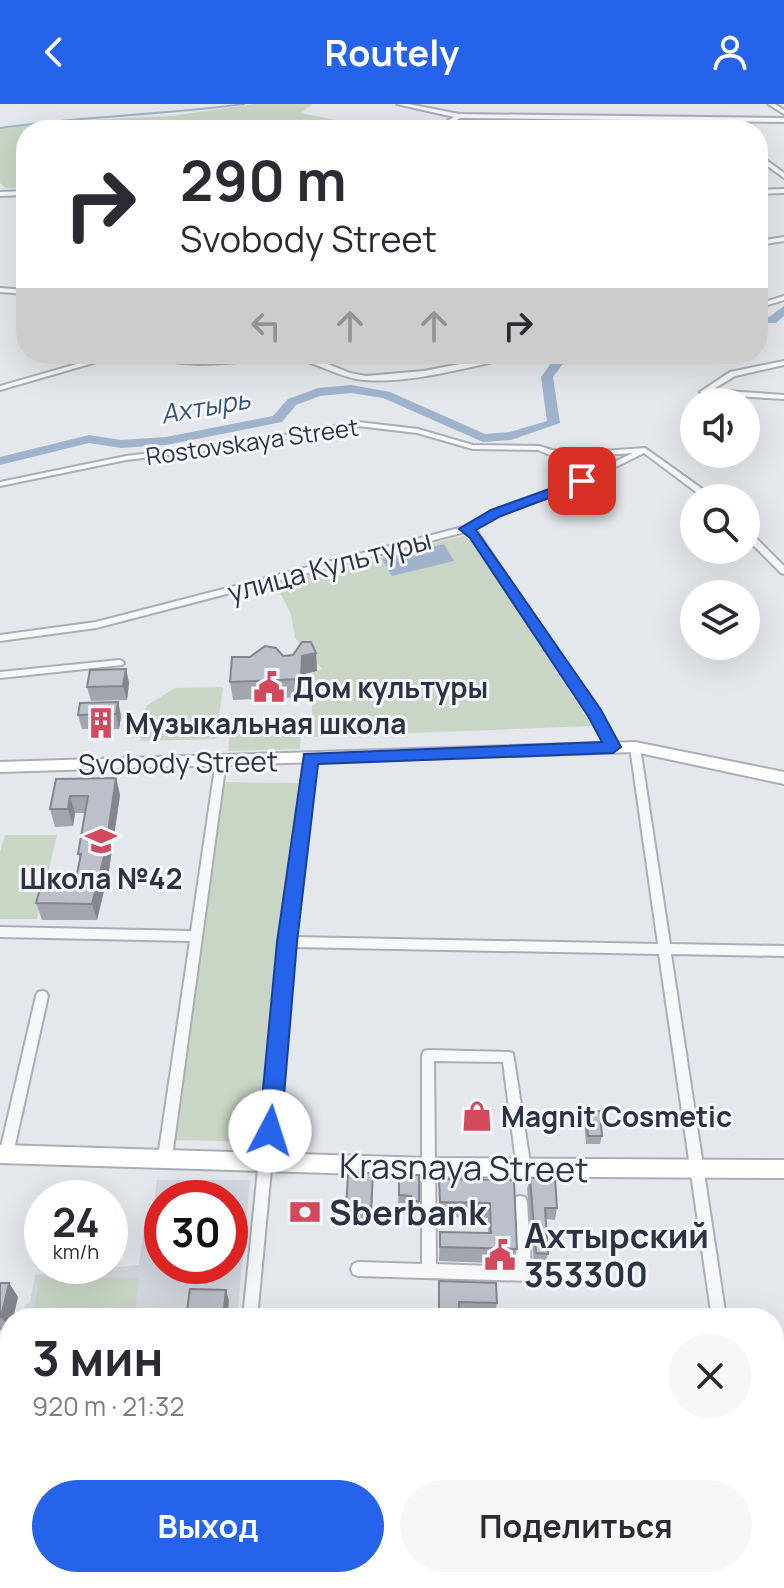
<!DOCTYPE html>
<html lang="ru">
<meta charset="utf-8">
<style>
:root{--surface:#fff;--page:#f7f7f7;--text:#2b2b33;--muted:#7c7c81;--accent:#2563eb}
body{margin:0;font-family:Manrope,sans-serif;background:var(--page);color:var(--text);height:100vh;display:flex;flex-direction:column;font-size:30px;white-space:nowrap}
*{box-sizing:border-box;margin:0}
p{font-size:26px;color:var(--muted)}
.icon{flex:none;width:44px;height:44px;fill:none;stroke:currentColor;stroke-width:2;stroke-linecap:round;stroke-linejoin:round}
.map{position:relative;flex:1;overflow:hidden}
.details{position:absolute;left:0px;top:1204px;width:784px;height:280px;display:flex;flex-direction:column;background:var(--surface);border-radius:32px 32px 0 0;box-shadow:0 8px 32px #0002}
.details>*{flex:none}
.banner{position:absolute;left:16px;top:16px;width:752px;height:244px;border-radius:32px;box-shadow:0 8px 32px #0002;background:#fff;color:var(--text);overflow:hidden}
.fabs{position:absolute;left:680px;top:284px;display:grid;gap:16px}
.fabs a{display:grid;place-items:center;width:80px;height:80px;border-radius:50%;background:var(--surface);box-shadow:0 8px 32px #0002;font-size:40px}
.speed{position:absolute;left:24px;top:1076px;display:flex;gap:16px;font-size:40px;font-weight:700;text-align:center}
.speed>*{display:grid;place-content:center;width:104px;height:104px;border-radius:50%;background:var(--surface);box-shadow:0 8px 32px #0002;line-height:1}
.speed small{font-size:20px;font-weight:400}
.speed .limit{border:12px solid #d22;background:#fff;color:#111}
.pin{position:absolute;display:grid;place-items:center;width:68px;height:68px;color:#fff;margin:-34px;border-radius:16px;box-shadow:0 4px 12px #0006}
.me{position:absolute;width:88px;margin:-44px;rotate:5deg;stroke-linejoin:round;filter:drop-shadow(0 0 6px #0008)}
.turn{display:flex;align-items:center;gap:28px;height:168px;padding:0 32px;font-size:36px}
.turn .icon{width:104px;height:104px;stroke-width:2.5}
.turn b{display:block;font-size:56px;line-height:68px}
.lanes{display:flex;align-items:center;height:76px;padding:0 32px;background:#0003;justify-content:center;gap:40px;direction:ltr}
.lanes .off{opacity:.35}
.round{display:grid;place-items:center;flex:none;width:84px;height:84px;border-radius:42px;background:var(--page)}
.summary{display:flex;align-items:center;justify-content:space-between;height:136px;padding:0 32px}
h1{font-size:48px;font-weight:700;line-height:60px}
.primary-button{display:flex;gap:16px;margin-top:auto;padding:16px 32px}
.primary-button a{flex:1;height:92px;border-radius:48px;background:var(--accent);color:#fff;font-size:32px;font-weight:700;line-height:92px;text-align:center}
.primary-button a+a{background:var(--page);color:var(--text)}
header{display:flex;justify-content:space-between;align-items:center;height:104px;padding:0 32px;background:var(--accent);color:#fff;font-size:36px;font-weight:700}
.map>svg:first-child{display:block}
.built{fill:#d2d6de;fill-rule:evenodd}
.green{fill:#c9d6c5}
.water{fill:#9fb4cc}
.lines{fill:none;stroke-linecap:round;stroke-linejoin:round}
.stream{stroke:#9fb4cc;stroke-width:2}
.river{fill:#9fb4cc;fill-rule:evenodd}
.street-casing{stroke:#a9aeb7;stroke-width:4}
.secondary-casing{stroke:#a9aeb7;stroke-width:4}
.street{fill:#f7f8fa;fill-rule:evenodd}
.secondary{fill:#fff;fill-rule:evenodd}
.wall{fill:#a1a5ae}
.shaded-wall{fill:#83868d}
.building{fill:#bbc0ca;stroke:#83868d;stroke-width:2}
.route{fill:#2563eb;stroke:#184099;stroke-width:2}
.labels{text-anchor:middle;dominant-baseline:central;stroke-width:6;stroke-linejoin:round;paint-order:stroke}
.far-street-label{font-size:24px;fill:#2b3445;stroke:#f4f6f9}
.far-water-label{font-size:26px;font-style:italic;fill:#34527a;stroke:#f4f6f9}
.street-label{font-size:28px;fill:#2b3445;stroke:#f4f6f9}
.poi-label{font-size:28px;font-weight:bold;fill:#2b3445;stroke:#f4f6f9;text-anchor:start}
.near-street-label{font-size:34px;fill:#2b3445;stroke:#f4f6f9}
.near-poi-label{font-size:34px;font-weight:bold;fill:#2b3445;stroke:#f4f6f9;text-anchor:start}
</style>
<header><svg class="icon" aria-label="back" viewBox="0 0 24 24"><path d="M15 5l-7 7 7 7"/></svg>Routely<svg class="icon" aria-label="person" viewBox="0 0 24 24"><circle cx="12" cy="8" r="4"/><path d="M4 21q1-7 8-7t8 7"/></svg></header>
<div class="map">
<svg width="784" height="1484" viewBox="0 0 784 1484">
<rect width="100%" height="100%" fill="#e4e7ec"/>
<!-- built -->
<path class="built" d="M157 1076H250L237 1214H23L25 1201 30 1199 35 1171 60 1168 62 1162H74L78 1167 139 1161 145 1114 152 1112ZM162 1094H230V1162H162Z"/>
<!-- green -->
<g class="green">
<path d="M254 0H313L301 9 341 17 325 26H26V84H6L0 79V25L69 17 172 12Z"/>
<path d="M463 432 471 436 592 622 312 633V569L322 565 295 534 291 510 275 479Z"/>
<path d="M223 583 216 635 140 637 146 602 175 584Z"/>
<path d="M301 617 300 645 228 647 231 619Z"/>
<path d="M223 678 302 679 263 1038 173 1036Z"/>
<path d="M5 731H57L37 815H0V748Z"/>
<path d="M40 1174H139L134 1214H32Z"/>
</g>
<!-- water -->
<path class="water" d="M444 440 454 457 392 472 382 455Z"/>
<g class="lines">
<!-- stream -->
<path class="stream" d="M0 24C81 12 163 11 244 0"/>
<!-- river -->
<g class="river">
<path d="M784 202V212L776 219H758V213H769Z"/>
<path d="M568 250H585L562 261 553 273 560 319 511 336 483 338 383 294 351 289 320 292 296 301 282 318 277 319 166 341 121 344 89 339 0 361V353L89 331 121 336 166 333 273 312 288 295 318 284 351 281 390 288 485 330 510 328 547 317 541 273 554 255Z"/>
<path d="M606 250 657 252 686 250 657 260 612 254Z"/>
</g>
<defs>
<g id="street">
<path d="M397 0H408L459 10 784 14V18L460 14 439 26H432L454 13Z"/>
<path d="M768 0H775L784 6V10Z"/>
<path d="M758 50 784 69V74L758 55Z"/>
<path d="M784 85V89L758 90V86Z"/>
<path d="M26 87V91L0 92V88Z"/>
<path d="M784 133V137L758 141V137Z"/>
<path d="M0 184 26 186V190L0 188Z"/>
<path d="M784 192V196L758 204V200Z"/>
<path d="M112 250H124L0 286V282Z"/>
<path d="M146 250 202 255 301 252 323 258 350 269 366 272 424 267 511 250H527L523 252C473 261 415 280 364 276 337 274 315 255 287 255 244 255 185 269 146 250Z"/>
<path d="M784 257V261L735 272 712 286 784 291V295L704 290 700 288 730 268Z"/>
<path d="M358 318 418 325 473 341 539 342 552 346 576 349 645 344 712 392 713 394H704L644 349 569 386 499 411 472 425 478 429 599 608 618 643 617 646H609L591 611 472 433 465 428 96 524 0 537V531L96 518 463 423 493 407 563 382 633 349 576 353 550 351 538 346 473 345 417 329 358 322 252 341 126 356 0 382V378L126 352 252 337Z"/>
<path d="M746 426 749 427 784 462V470L781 469 746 434Z"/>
<path d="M119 556 122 557 124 559 122 561 0 574V568Z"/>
<path d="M635 639 640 643 670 840 784 842V852L671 850 726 1214H712L659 850 292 843 257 1214H243L281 838 306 651 310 650 315 654 293 833 658 840 630 643Z"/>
<path d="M221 653 226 657 172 1053 170 1057 165 1059 160 1057 158 1053 190 837 0 833V823L191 827 216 657Z"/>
<path d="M42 887 46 888 48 892 13 1050 11 1054 6 1056 1 1054 0 1047 36 892 38 888Z"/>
<path d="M428 946 509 948 513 949 531 1065 529 1069 524 1071 519 1069 517 1065 503 958 434 957 436 1160 517 1163 513 1098 515 1093 520 1092 525 1093 527 1098 531 1163 600 1165 605 1167 607 1172 605 1177 600 1179 358 1172 353 1170 351 1165 353 1160 358 1158 422 1160V951L424 947Z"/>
<rect x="774" y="1250" width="10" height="14"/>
<rect x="0" y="1334" width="10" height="16"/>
<rect x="774" y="1357" width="10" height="16"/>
<path d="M220 1474H236L235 1484H219Z"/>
<path d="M749 1474H765L766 1484H750Z"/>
</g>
<g id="secondary">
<path d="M635 638 784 668V680L635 648 0 668V658Z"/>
<path d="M0 1041 430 1054 784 1056V1074L430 1072 0 1059Z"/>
</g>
</defs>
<!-- street casing -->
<use href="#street" class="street-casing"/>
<!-- secondary casing -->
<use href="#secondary" class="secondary-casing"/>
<!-- street -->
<use href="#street" class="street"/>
<!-- secondary -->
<use href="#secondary" class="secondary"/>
</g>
<!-- wall -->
<g class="wall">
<path d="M316 549 317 567 304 570 303 593 233 596 230 578 283 552Z"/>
<path d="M126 565 129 579 127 596 91 597 87 583Z"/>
<path d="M118 598 121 612 119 625H82L78 611Z"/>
<path d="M116 674 120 691 109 766 97 816H42L36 799 74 785 80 755 78 750 85 709H75L73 722 55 723 50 705 56 675Z"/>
<path d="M586 1007 602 1032 600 1040H586L584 1015Z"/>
<path d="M399 1071H419V1105H411V1099H398Z"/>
<path d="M530 1074 557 1104 555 1116 546 1115 548 1150 545 1160H534L527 1085Z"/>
<path d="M439 1075 514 1076 517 1145 514 1160 439 1157 440 1128 488 1129V1114L439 1113Z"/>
<path d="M373 1081 372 1117 347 1116 346 1105Z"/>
<path d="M439 1177 497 1199 495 1210 459 1208 458 1214H438Z"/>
<path d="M0 1179H9L18 1193 13 1214H10V1227L0 1226Z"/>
</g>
<!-- shaded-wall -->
<g class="shaded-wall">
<path d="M316 549 317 567 304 570 303 593 301 575 302 552Z"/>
<path d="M126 565 129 579 127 596 123 582Z"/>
<path d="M118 598 121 612 119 625 116 610Z"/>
<path d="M116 674 120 691 109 766 97 816 92 800Z"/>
<path d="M70 692 75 709 73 722 68 705Z"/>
<path d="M9 1179 18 1193 13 1214H10V1226L1 1213Z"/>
<path d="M226 1186 229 1197 227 1214H223Z"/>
</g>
<!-- building -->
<g class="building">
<path d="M302 538H311L316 549 302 552 301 575 230 578 232 553H250L265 542 276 544 283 552 293 551Z"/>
<path d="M126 565 123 582 87 583 90 566Z"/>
<path d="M118 598 116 610 78 611 80 599Z"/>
<path d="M116 674 105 749 92 800 36 799 40 785H74L81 750H78L88 692H70L68 705H50L56 675Z"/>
<path d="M586 1007H600L602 1032H588Z"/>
<path d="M348 1069H373L371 1106 346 1105Z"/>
<path d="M399 1071H419V1097H411V1092L399 1091Z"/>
<path d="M530 1074H555L557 1104H545L548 1150 536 1149Z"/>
<path d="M439 1075 514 1076 517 1145 440 1143V1128L491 1129 490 1099 440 1098Z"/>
<path d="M439 1177 496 1179 497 1199 459 1198V1209L439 1208Z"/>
<path d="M0 1179H9L1 1213H0Z"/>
<path d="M190 1185 226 1186 223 1214H186Z"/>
</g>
<!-- route -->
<path class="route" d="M582 373 588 377 586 380 501 412 476 426 601 606 621 643 613 649 318 660 297 838 281 1027 278 1034 270 1037 263 1034 259 1027 277 838 304 650 602 638 588 612 470 434 459 425 491 406Z"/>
<!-- icons -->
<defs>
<symbol id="civic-bare" viewBox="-9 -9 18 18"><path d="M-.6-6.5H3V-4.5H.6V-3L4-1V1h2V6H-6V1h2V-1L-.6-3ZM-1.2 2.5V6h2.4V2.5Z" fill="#d1495b" stroke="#f4f6f9" stroke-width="2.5" paint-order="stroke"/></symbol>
<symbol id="building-bare" viewBox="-9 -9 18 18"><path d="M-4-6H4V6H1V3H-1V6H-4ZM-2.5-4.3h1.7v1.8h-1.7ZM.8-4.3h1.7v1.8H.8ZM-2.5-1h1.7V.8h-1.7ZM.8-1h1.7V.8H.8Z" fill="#d1495b" stroke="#f4f6f9" stroke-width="2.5" paint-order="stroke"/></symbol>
<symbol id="school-bare" viewBox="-9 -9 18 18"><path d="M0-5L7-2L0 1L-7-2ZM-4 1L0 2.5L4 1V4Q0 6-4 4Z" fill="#d1495b" stroke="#f4f6f9" stroke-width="2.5" paint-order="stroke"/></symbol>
<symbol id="shop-bare" viewBox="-9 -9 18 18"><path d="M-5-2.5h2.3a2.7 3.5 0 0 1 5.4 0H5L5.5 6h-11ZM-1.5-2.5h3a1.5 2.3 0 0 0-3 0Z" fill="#d1495b" stroke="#f4f6f9" stroke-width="2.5" paint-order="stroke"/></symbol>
<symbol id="bank-bare" viewBox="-9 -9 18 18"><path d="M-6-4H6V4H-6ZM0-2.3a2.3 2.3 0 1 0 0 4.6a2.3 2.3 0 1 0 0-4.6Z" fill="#d1495b" stroke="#f4f6f9" stroke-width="2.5" paint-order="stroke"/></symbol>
</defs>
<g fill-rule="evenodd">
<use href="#civic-bare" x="247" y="561" width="44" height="44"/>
<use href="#building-bare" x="79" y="597" width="44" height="44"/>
<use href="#school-bare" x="79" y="715" width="44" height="44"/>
<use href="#shop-bare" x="455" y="990" width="44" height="44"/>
<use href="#bank-bare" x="283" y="1086" width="44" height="44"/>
<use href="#civic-bare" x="478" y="1129" width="44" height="44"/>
</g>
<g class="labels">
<!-- far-street labels -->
<g class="far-street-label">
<text transform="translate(252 337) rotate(-8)">Rostovskaya Street</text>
</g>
<!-- far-water labels -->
<g class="far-water-label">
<text transform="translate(205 302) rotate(-10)">Ахтырь</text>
</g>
<!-- street labels -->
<g class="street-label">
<text transform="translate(329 461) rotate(-15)">улица Культуры</text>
<text transform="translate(178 658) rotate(-1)">Svobody Street</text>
</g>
<!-- poi labels -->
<g class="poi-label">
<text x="293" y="583">Дом культуры</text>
<text x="125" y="619">Музыкальная школа</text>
<text x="101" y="774" text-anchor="middle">Школа №42</text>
<text x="501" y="1012">Magnit Cosmetic</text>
</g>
<!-- near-street labels -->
<g class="near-street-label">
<text transform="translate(464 1063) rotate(1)">Krasnaya Street</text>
</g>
<!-- near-poi labels -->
<g class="near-poi-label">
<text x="329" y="1108">Sberbank</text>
<text x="524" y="1131">Ахтырский<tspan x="524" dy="39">353300</tspan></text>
</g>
</g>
</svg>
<div class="fabs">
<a><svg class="icon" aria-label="sound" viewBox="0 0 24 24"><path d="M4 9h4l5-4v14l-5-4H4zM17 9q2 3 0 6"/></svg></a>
<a><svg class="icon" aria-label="search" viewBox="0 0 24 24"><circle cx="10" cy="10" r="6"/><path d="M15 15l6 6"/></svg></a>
<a><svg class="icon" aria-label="layers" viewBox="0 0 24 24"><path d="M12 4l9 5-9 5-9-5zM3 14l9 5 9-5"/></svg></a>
</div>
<div class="speed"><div>24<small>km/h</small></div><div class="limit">30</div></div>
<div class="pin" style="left:582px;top:377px;background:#d93025"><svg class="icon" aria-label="arrive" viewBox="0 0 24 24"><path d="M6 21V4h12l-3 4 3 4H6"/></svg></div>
<svg class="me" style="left:270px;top:1027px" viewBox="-20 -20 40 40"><circle r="19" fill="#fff"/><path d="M0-13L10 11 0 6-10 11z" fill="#2563eb"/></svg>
<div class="banner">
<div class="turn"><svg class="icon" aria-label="right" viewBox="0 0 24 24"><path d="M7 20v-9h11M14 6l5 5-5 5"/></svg><div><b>290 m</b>Svobody Street</div></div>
<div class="lanes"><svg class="icon off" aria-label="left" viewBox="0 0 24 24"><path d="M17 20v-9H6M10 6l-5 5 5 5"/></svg><svg class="icon off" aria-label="ahead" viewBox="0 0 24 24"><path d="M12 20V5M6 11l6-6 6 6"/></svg><svg class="icon off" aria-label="ahead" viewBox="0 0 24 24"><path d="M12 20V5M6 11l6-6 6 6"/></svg><svg class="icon" aria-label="right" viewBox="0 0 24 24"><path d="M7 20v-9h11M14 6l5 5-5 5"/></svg></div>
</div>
<section class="details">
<div class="summary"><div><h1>3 мин</h1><p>920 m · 21:32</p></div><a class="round"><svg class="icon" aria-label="close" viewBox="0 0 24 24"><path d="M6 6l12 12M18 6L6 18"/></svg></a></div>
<div class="primary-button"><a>Выход</a><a>Поделиться</a></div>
</section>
</div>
